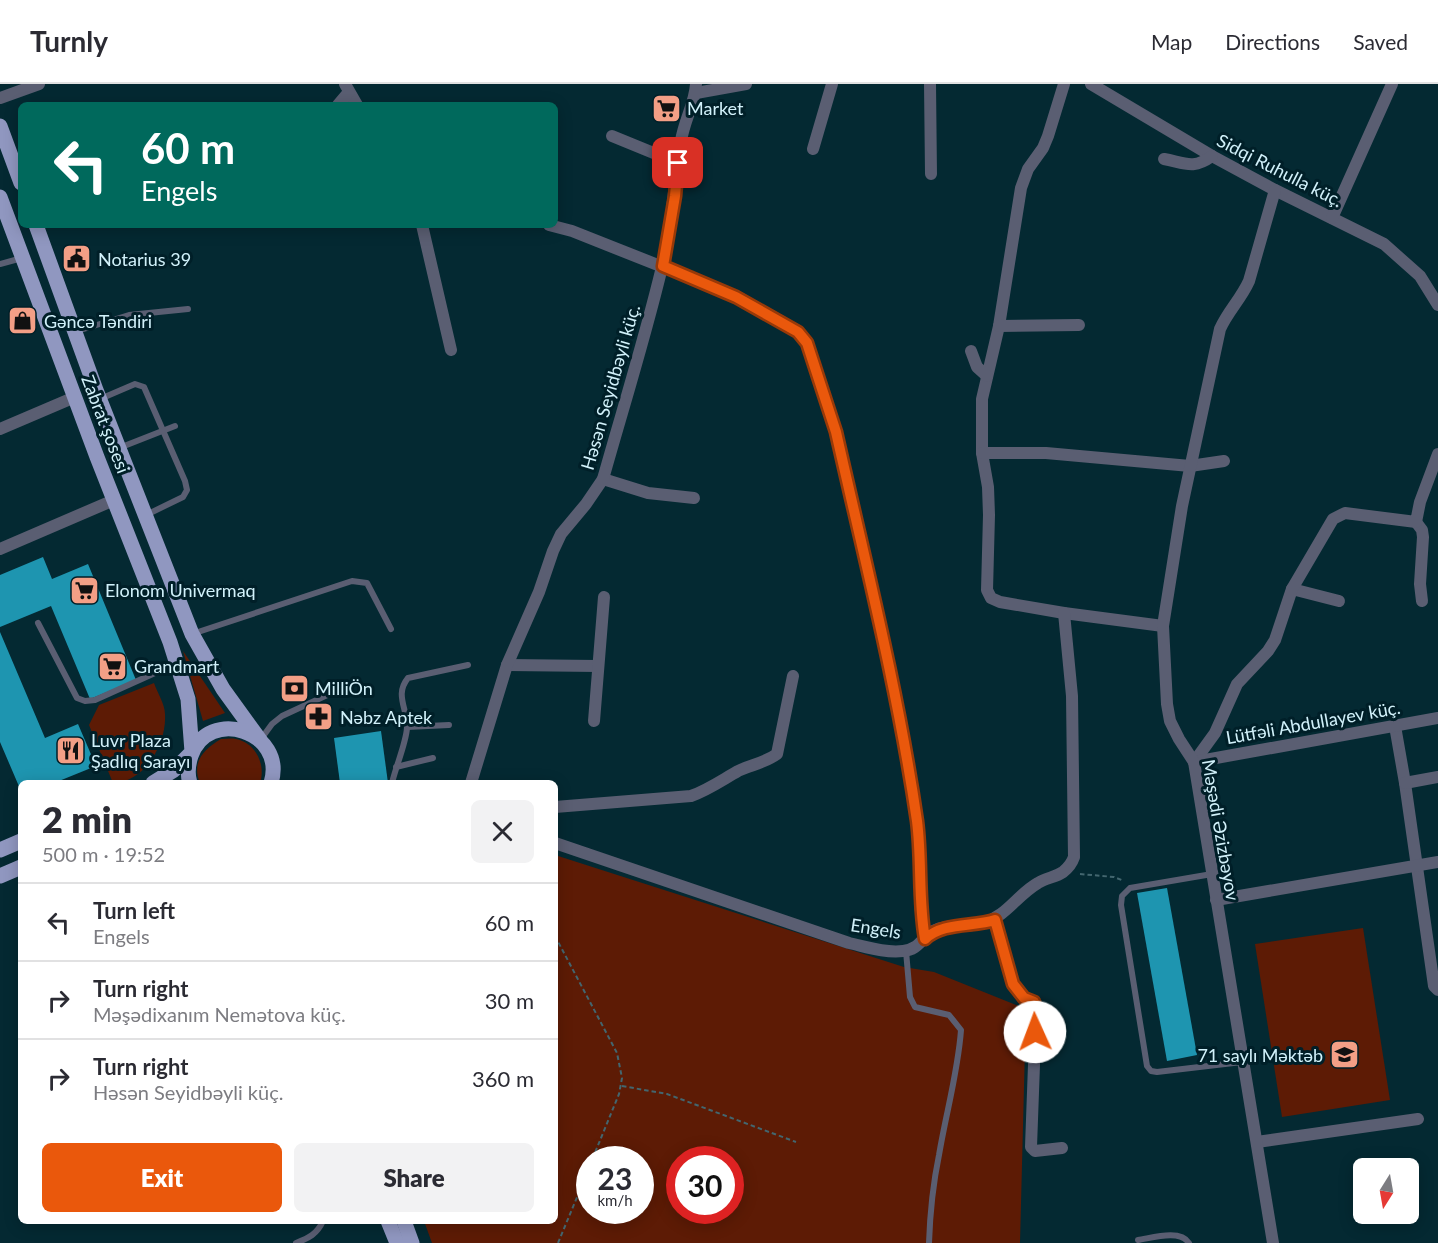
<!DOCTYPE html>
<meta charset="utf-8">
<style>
:root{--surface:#fff;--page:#f2f2f3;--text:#2b2b33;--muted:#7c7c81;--line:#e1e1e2;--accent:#ea580c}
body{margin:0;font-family:Lato,sans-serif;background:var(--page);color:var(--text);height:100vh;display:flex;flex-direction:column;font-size:22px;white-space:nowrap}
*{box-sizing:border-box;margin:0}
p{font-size:20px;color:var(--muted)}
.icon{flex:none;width:33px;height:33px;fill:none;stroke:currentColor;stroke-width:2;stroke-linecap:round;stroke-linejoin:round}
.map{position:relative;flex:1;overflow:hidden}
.sheet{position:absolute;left:18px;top:696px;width:540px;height:444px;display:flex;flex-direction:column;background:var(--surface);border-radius:9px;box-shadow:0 3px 15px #0003}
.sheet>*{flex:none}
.top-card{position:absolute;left:18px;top:18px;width:540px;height:126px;border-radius:9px;box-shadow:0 3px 15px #0003;background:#00695c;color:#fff;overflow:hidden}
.needle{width:39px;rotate:191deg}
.buttons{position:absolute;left:1353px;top:1074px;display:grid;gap:12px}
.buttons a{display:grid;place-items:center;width:66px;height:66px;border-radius:9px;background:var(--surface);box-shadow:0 3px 15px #0003;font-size:30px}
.speed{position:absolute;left:576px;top:1062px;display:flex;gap:12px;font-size:30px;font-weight:700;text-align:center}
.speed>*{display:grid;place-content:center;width:78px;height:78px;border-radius:50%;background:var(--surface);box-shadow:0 3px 15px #0003;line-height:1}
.speed small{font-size:15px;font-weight:400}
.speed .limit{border:9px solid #d22;background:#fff;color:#111}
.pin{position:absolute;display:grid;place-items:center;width:51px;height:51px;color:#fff;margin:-26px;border-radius:12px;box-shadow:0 3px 9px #0006}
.me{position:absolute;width:66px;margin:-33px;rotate:358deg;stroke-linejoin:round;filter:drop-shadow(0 0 4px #0008)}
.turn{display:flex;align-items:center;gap:21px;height:126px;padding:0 24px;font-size:27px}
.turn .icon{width:78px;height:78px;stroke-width:2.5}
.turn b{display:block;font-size:42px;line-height:51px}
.round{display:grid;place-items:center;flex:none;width:63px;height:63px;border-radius:9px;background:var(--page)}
.overview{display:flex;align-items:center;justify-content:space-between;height:102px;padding:0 24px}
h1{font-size:36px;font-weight:800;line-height:45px}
.button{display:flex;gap:12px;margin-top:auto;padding:12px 24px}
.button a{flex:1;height:69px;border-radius:9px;background:var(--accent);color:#fff;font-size:24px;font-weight:800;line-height:69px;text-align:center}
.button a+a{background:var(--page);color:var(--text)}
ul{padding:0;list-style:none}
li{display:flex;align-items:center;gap:18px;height:78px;padding:0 24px;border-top:2px solid var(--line)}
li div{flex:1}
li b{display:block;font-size:22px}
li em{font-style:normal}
header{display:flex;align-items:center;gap:36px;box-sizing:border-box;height:84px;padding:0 30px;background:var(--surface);border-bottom:2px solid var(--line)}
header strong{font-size:28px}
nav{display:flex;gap:33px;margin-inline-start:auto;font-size:21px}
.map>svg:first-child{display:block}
.green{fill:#5d1b05;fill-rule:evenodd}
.building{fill:#1e95b0}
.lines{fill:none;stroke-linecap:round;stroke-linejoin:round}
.path{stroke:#43666f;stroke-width:2;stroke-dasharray:4.5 3;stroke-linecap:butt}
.service{stroke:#5a5e72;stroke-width:6}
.minor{stroke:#5a5e72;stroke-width:12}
.primary{stroke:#9097c0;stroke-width:15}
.route-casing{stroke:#983908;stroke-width:15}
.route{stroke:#ea580c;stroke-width:10}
.labels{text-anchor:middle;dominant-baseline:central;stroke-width:6;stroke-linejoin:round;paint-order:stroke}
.poi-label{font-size:18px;fill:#d1f1fa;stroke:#001f28;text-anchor:start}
.street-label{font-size:18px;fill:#d1f1fa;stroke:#001f28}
</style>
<header>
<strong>Turnly</strong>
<nav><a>Map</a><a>Directions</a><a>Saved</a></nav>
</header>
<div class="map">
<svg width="1438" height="1159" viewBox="0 0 1438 1159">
<rect width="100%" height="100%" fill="#042932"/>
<!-- green -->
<g class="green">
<path d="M183 567 225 629 203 637Z"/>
<path d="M154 599C157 608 165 620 165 630 167 660 144 699 113 699L89 641 99 621Z"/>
<path d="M221 655C226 655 231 654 236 655 256 659 266 681 260 699H200C191 678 204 665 221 655Z"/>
<path d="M555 771 904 883 934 888 1026 925 1020 1159H432L424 1137H555ZM590 1076H640V1126H590ZM680 1076H730V1126H680Z"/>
<path d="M1363 844 1390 1016 1282 1033 1255 860Z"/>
</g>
<!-- building -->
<g class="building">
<path d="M43 473 52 495 88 480 136 596 90 615 51 522 0 543V491Z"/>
<path d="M0 548 45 654 78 640 96 682 54 699H21V707L0 658Z"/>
<path d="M381 647 388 699H340L334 654Z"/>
<path d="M1167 804 1197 971 1167 977 1137 809Z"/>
</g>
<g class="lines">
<!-- path -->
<g class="path">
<path d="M1080 790 1114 793 1124 797"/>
<path d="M555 852 617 969 622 994 619 1010 592 1076"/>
<path d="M622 1002 667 1010 796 1058"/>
<path d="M558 1159 590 1082"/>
</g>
<!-- service -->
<g class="service">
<path d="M0 180 22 174"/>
<path d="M74 248 129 231 188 225"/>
<path d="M100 315 135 300 144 303 185 397 187 406 183 413 146 431"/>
<path d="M119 364 175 342"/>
<path d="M38 539 77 614 85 617 95 616 175 580"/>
<path d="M192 550 352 497 367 499 391 545"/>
<path d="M407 643 449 641"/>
<path d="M261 655 272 640 282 632 351 600"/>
<path d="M396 683 433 674"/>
<path d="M392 699C396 682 406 659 407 644 408 625 394 611 408 594L468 581"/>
<path d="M1212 790 1130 804 1122 812 1121 821 1147 982 1151 987 1157 988 1242 978"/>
<path d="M906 867 910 913 915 923 949 931 961 946C958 988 946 1029 939 1071 933 1100 930 1129 929 1159"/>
<path d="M1138 1156C1152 1154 1180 1145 1189 1159"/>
<path d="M296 1159C309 1154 317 1150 323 1137"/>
</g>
<!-- minor -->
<g class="minor">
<path d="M345 0 357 21"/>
<path d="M930 0 931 90"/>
<path d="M1064 0 1048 52 1043 64 1028 85 1021 104 999 242 982 315V369L988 403 989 431 987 506 991 514 1000 518 1064 529 1163 542"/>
<path d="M1091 0 1212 72 1275 106 1384 160 1420 192 1438 221"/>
<path d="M696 9 746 0"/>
<path d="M0 14 39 0"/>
<path d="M338 21 349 8"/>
<path d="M612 52 678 79"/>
<path d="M813 65 832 0"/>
<path d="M1164 75C1185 79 1193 86 1212 72"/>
<path d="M1332 134 1392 0"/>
<path d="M422 141 451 266"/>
<path d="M549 141 572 147 736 212 798 247 807 259 836 348 898 624 917 738 921 778 920 821 925 855"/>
<path d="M999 242 1079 241"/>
<path d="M971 267 977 283 987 292"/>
<path d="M0 345 75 313"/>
<path d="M982 369H1046L1190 382 1224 377"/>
<path d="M603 395 648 409 694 414"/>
<path d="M1416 438 1422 446 1423 453 1420 500 1422 517"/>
<path d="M0 465 114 416"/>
<path d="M1292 505 1339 517"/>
<path d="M507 581 598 582"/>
<path d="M594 637 604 513"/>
<path d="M1395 642 1405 699 1434 902 1438 906"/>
<path d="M1194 678 1215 649 1237 600 1268 567 1275 556 1292 505 1333 435 1345 429 1416 438 1420 418 1438 370"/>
<path d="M1194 678 1438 634"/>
<path d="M471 699 507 581 539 508 553 467 561 450 586 420 603 395C623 324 645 254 662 183 673 142 673 99 681 57 684 37 695 19 696 0"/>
<path d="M1405 699 1438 693"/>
<path d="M555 723 691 712C708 706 722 696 738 687 750 681 765 679 777 670L793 592"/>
<path d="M555 759 849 859C867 863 885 869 903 867 918 866 922 854 933 847 948 839 968 844 983 839 1007 832 1017 811 1038 799 1046 794 1056 793 1063 788 1068 784 1072 779 1074 773L1072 612 1064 529"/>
<path d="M1216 816 1438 778"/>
<path d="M995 835 1013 900 1024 914 1034 918 1036 926 1031 1063 1035 1067 1062 1064"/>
<path d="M1257 1058 1418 1035"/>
<path d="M1273 1159 1194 678 1179 655 1170 637 1167 620 1163 542 1182 422 1220 245C1228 227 1241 215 1249 197L1275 106"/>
</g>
<!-- primary -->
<g class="primary">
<path d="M0 42 21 99"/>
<path d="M0 113 97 373 170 558 188 615 192 668 174 686 153 699"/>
<path d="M36 141 96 306 192 550 223 605 260 656"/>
<path d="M190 699C187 690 188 681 191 672 208 622 287 647 271 699"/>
<path d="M0 766 21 757"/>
<path d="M0 792 21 783"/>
<path d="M388 1137 397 1159"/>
<path d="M404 1137 412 1159"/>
</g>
</g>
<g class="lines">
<defs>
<path id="route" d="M678 79 675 112 663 182 736 213 798 248 807 259 836 348C865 477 898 606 917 737 922 776 918 816 925 855 943 838 972 843 995 836L1013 900 1024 914 1034 918 1036 926 1035 948"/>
</defs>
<!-- route casing -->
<use href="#route" class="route-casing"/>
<!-- route -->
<use href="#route" class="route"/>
</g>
<!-- icons -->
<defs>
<symbol id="supermarket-square" viewBox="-11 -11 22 22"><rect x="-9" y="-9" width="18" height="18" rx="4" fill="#f39f86" stroke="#001f28"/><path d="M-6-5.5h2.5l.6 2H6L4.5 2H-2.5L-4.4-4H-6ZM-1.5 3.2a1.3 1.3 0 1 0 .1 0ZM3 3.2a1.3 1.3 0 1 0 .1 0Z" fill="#111"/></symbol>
<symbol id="civic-square" viewBox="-11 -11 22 22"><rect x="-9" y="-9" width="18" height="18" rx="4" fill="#f39f86" stroke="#001f28"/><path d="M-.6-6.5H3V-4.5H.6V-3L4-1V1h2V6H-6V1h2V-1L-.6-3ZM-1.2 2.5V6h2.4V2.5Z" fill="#111"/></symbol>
<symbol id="shop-square" viewBox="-11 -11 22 22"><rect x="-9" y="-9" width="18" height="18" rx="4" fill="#f39f86" stroke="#001f28"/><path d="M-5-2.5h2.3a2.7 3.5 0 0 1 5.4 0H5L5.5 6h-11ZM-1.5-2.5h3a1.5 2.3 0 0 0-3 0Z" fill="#111"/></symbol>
<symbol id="bank-square" viewBox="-11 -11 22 22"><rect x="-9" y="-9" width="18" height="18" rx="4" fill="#f39f86" stroke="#001f28"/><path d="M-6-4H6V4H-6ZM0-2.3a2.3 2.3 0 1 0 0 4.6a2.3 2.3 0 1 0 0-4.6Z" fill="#111"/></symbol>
<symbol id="pharmacy-square" viewBox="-11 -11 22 22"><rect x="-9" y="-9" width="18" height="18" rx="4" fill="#f39f86" stroke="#001f28"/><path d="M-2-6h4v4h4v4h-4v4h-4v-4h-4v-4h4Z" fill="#111"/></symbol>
<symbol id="restaurant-square" viewBox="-11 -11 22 22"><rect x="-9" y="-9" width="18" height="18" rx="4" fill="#f39f86" stroke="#001f28"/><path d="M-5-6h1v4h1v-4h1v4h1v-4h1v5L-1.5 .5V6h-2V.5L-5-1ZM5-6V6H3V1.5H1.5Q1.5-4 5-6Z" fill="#111"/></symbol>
<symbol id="school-square" viewBox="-11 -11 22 22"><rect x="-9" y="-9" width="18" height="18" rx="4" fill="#f39f86" stroke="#001f28"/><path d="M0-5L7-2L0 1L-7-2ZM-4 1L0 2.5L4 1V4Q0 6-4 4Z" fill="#111"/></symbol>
</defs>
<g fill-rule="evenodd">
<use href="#supermarket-square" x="650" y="8" width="33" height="33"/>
<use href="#civic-square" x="60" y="158" width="33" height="33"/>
<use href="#shop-square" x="6" y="220" width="33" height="33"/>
<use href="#supermarket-square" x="68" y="490" width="33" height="33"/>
<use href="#supermarket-square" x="96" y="566" width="33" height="33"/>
<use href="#bank-square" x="278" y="588" width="33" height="33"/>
<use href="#pharmacy-square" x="302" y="616" width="33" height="33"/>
<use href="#restaurant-square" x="54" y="650" width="33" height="33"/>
<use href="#school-square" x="1328" y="954" width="33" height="33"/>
</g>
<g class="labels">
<!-- poi labels -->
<g class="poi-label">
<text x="687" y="24">Market</text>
<text x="98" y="175">Notarius 39</text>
<text x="44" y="237">Gəncə Təndiri</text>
<text x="105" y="506">Elonom Univermaq</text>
<text x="134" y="582">Grandmart</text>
<text x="315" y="604">MilliÖn</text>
<text x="340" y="633">Nəbz Aptek</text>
<text x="91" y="656">Luvr Plaza<tspan x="91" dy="21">Şadlıq Sarayı</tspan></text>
<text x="1323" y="971" text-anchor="end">71 saylı Məktəb</text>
</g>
<!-- street labels -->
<g class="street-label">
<text transform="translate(1280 86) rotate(27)">Sidqi Ruhulla küç.</text>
<text transform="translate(610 303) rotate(-74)">Həsən Seyidbəyli küç.</text>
<text transform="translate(106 340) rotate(69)">Zabrat şosesi</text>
<text transform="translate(1313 638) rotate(-10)">Lütfəli Abdullayev küç.</text>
<text transform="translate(1221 746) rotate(80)">Məşədi Əzizbəyov</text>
<text transform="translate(876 844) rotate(9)">Engels</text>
</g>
</g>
</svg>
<div class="buttons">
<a><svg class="needle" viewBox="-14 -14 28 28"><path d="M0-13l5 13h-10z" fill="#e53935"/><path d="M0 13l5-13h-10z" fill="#7c7c81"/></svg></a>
</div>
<div class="speed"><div>23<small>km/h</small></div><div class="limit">30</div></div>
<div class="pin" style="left:678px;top:79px;background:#d93025"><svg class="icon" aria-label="arrive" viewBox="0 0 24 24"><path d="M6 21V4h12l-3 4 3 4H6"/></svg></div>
<svg class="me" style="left:1035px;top:948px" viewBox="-20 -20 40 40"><circle r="19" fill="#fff"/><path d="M0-13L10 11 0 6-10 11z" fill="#ea580c"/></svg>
<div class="top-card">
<div class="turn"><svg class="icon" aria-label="left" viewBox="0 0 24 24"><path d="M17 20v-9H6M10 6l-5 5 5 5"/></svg><div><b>60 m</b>Engels</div></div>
</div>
<section class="sheet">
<div class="overview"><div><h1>2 min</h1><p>500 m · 19:52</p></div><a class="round"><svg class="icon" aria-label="close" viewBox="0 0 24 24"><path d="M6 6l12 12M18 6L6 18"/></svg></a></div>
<ul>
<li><svg class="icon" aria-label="left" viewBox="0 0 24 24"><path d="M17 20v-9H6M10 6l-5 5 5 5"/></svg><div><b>Turn left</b><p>Engels</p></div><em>60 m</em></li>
<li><svg class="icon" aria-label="right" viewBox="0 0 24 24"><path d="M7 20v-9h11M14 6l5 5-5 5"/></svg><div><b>Turn right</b><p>Məşədixanım Nemətova küç.</p></div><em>30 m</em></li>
<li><svg class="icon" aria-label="right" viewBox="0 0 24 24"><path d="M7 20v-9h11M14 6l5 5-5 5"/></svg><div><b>Turn right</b><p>Həsən Seyidbəyli küç.</p></div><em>360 m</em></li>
</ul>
<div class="button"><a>Exit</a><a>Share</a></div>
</section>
</div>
